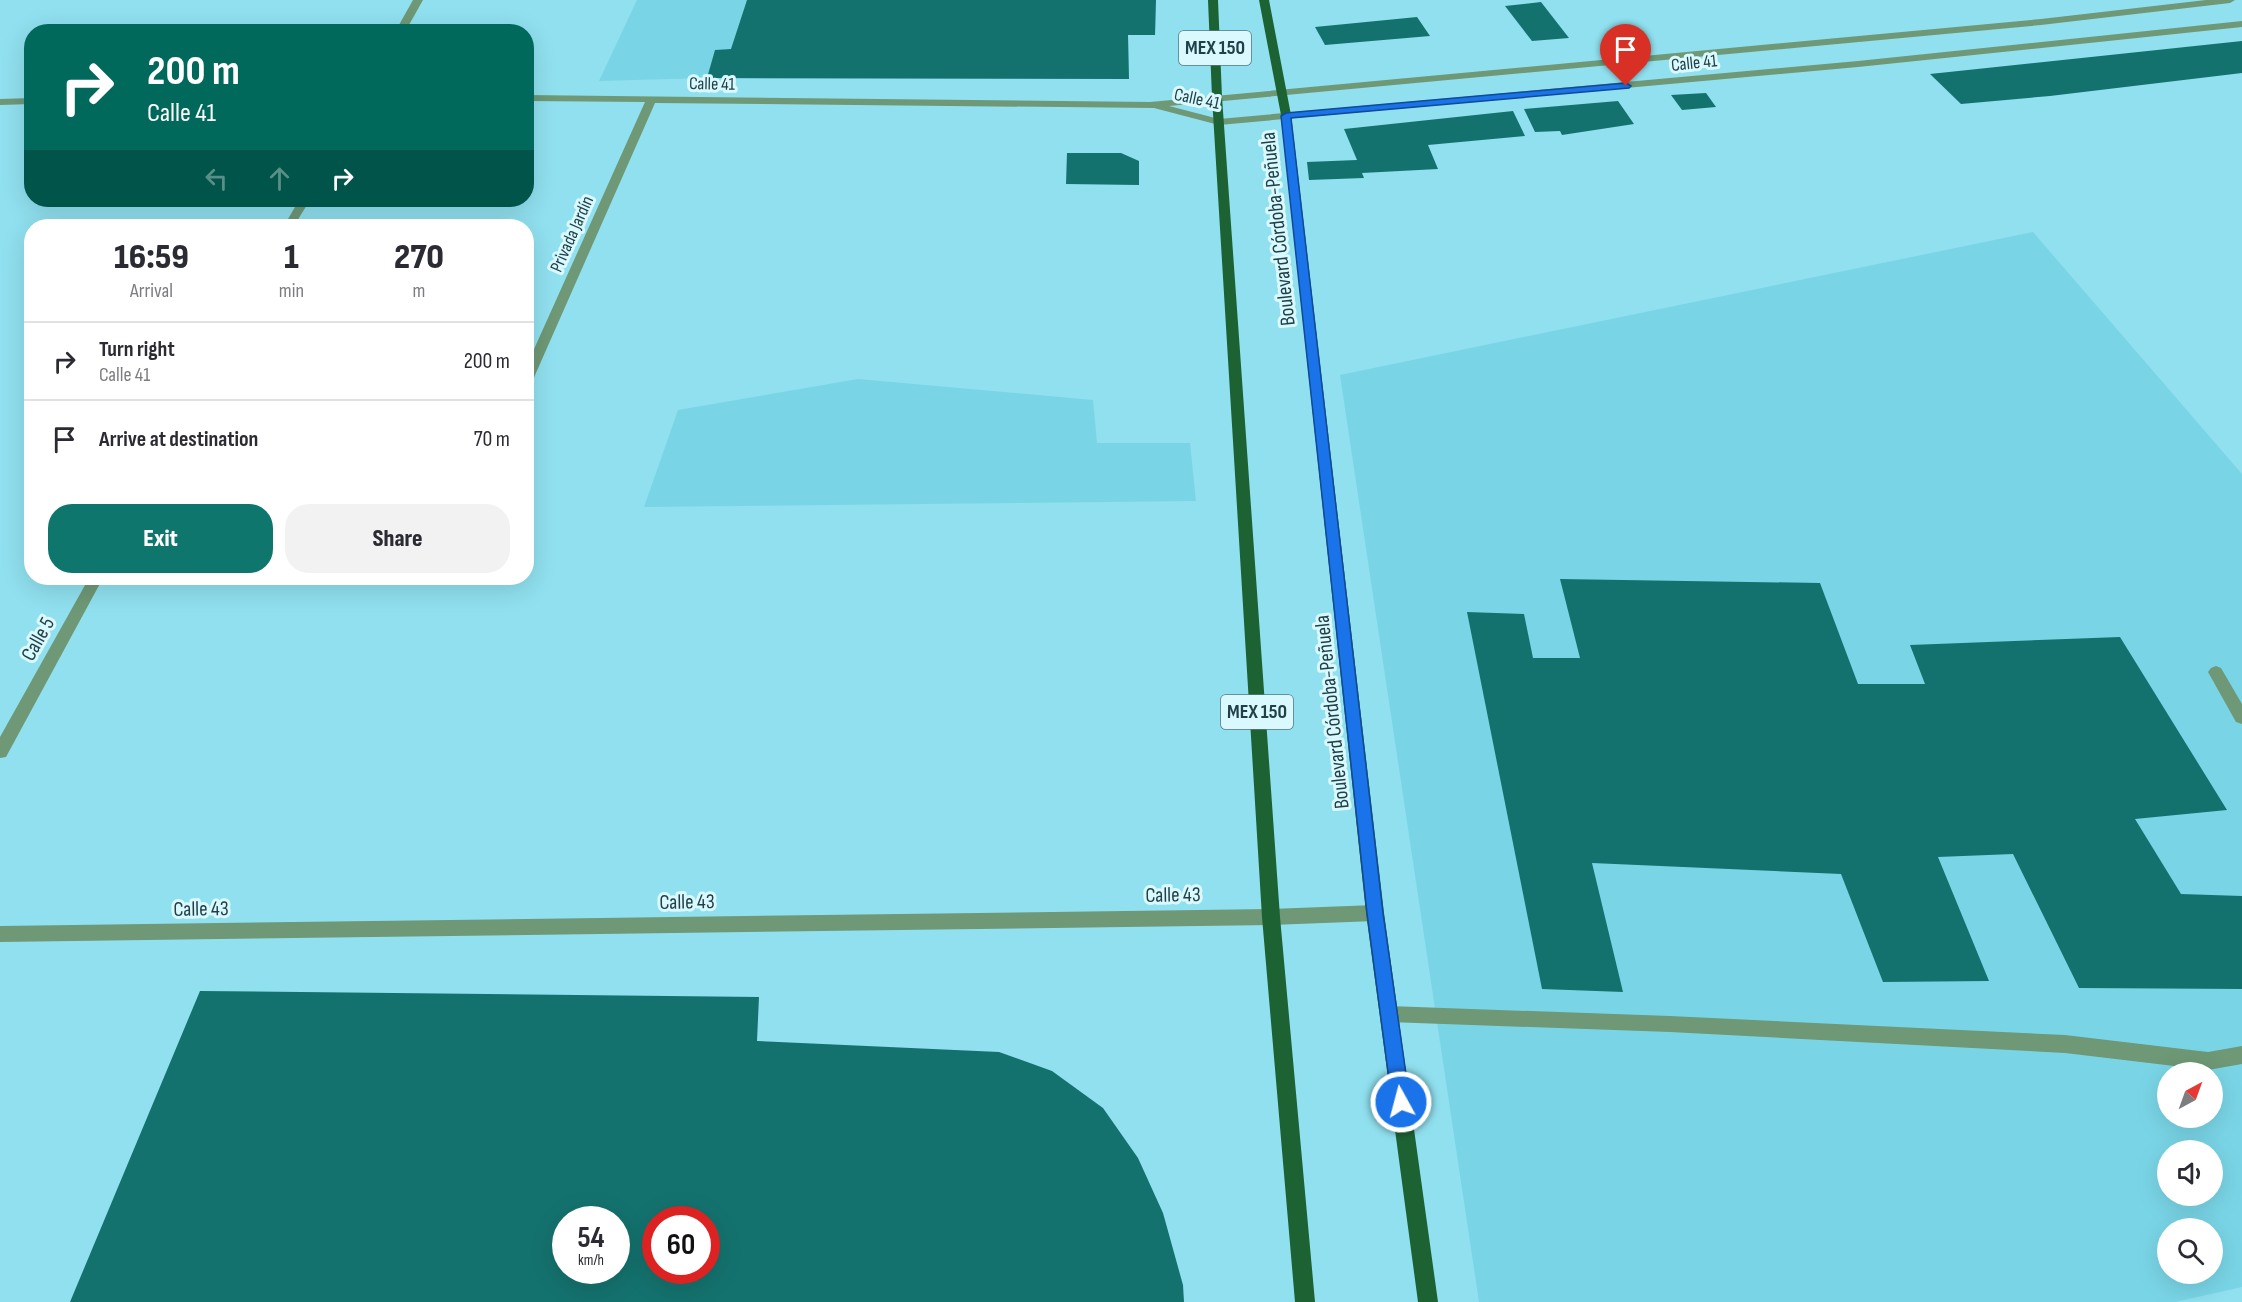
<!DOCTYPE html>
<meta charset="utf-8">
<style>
:root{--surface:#fff;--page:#f2f2f3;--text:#2b2b33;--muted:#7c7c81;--line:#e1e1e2;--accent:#0f766e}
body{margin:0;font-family:"Sofia Sans Condensed",sans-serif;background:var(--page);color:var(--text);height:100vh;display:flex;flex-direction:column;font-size:22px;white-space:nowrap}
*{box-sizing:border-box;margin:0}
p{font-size:20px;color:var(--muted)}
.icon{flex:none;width:33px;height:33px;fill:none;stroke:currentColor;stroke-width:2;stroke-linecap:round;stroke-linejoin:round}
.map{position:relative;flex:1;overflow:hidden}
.side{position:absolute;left:24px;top:219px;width:510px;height:366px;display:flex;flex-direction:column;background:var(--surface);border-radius:24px;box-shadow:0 6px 24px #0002}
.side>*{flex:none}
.hud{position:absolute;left:24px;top:24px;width:510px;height:183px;border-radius:24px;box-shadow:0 6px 24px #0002;background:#00695c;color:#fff;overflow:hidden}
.needle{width:39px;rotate:41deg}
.tools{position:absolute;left:2157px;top:1062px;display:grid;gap:12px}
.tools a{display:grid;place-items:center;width:66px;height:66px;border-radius:50%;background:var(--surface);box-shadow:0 6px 24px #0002;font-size:30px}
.speed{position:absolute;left:552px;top:1206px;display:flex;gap:12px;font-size:30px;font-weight:700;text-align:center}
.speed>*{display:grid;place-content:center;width:78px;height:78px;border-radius:50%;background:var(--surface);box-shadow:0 6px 24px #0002;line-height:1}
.speed small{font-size:15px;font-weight:400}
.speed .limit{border:9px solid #d22;background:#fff;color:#111}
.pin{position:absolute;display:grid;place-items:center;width:51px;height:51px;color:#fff;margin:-62px -26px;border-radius:50% 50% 50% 0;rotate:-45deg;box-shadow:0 0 6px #0007}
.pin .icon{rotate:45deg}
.me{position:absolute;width:66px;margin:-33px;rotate:353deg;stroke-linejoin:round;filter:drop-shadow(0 0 4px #0008)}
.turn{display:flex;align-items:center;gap:21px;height:126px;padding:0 24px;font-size:27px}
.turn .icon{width:78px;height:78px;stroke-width:2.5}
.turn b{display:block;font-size:42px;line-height:51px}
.lanes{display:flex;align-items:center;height:57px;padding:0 24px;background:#0003;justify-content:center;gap:30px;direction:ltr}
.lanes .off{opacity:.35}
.eta{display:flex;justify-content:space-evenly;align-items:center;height:102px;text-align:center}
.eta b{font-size:36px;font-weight:800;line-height:42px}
.cta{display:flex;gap:12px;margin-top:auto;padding:12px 24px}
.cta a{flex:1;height:69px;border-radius:24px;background:var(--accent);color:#fff;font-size:24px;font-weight:800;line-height:69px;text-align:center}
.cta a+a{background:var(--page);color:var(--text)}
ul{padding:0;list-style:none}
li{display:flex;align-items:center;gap:18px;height:78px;padding:0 24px;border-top:2px solid var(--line)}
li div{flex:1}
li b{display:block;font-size:22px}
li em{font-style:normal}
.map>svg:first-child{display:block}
.built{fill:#79d5e6;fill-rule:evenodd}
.building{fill:#14726e;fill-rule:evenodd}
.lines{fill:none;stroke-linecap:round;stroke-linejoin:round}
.minor{fill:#6e9876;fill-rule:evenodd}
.major{fill:#1c6233;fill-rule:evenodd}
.route{fill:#1a73e8;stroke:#114b97;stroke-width:1.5}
.labels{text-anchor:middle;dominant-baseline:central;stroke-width:6;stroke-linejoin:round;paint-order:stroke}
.far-street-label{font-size:18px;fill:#204148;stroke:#daf9fe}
.shield{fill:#daf9fe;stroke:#58787f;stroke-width:1.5}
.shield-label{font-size:20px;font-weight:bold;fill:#204148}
.street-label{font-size:21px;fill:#204148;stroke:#daf9fe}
</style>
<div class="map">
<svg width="2242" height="1302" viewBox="0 0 2242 1302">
<rect width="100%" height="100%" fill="#90e0ef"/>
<!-- built -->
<g class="built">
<path d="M637 0H1156L1155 35H1128L1129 79 707 78 599 81Z"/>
<path d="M2033 232 2242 474V1287L2175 1302H1479L1340 375ZM2168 1072H2212V1118H2168ZM2168 1150H2212V1196H2168ZM2168 1228H2212V1274H2168Z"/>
<path d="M858 379 1093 400 1097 443H1190L1196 501 644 507 678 410Z"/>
</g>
<!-- building -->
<g class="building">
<path d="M747 0H1156L1155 35H1128L1129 79 707 78 715 50 731 49Z"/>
<path d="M1541 2 1569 38 1532 41 1505 6Z"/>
<path d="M1417 17 1430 36 1325 45 1315 27Z"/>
<path d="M2242 41V73L2050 96 1961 104 1930 74Z"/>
<path d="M1706 93 1716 107 1682 110 1671 95Z"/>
<path d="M1618 101 1634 124 1562 135 1560 131 1535 132 1524 109Z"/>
<path d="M1513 111 1525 136 1428 145 1438 169 1362 173 1364 178 1309 180 1307 162 1357 160 1344 129Z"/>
<path d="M1067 153H1121L1139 161V185L1066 184Z"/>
<path d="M1560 579 1820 583 1858 684H1925L1910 645 2120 637 2227 810 2135 819 2181 894 2242 896V989L2079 988 2013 854 1938 857 1989 981 1883 982 1841 874 1592 863 1623 992 1542 989 1467 612 1524 614 1533 658H1580Z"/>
<path d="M200 991 759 997 757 1041 999 1052 1052 1071 1103 1108 1138 1158 1163 1213 1183 1285 1184 1302H70ZM566 1220H616V1270H566ZM656 1220H706V1270H656Z"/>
</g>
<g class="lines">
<!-- minor -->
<g class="minor">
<path d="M413 0H423L405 32H395Z"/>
<path d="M2206 0H2235L2230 3 2041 25 1169 106 1219 119 1858 61 2242 21V27L1858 67 1219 125 1154 108 655 103 532 382 526 386V367L645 102 526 101V95L1150 102 2041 19Z"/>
<path d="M32 98V104L0 105V99Z"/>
<path d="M299 200H310L294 226H284Z"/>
<path d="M89 578H103L6 757 0 758V737Z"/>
<path d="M2216 666 2221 668 2242 704V724L2236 722 2208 672 2211 668Z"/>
<path d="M1375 905 1381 908 1384 913 1381 918 1375 921 1271 925 0 942V926L1271 909Z"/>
<path d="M1389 1006 1670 1016 2065 1035 2208 1052 2242 1046V1064L2208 1070 2065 1053 1670 1032 1389 1022 1383 1020 1380 1014 1383 1008Z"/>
</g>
<!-- major -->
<g class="major">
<path d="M1208 0H1218L1222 97 1280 917 1315 1302H1295L1262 917 1212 97Z"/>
<path d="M1259 0H1269L1291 115 1384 913 1438 1302H1418L1366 913 1281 115Z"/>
</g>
</g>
<!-- route -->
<path class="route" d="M1626 83 1631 86 1629 88 1291 118 1383 913 1410 1102 1407 1108 1401 1111 1395 1108 1392 1102 1367 913 1281 116 1286 113Z"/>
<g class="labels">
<!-- far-street labels -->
<g class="far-street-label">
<text transform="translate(1694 63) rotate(-6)">Calle 41</text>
<text transform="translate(712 84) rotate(1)">Calle 41</text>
<text transform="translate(1197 99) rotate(12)">Calle 41</text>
<text transform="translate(572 234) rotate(-66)">Privada Jardín</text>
</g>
<!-- shield labels -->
<g class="shield">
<rect x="1179" y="31" width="72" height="34" rx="4.5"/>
<rect x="1221" y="695" width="72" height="34" rx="4.5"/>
</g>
<g class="shield-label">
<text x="1215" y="48">MEX 150</text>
<text x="1257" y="712">MEX 150</text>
</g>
<!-- street labels -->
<g class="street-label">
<text transform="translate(1278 229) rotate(-96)">Boulevard Córdoba-Peñuela</text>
<text transform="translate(38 639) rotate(-61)">Calle 5</text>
<text transform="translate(1332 712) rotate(-96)">Boulevard Córdoba-Peñuela</text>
<text transform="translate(1173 895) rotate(-1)">Calle 43</text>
<text transform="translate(687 902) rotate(-1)">Calle 43</text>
<text transform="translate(201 909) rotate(-1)">Calle 43</text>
</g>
</g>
</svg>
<div class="tools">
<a><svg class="needle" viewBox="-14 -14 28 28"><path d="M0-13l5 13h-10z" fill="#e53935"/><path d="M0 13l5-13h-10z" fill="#7c7c81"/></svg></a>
<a><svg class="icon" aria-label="sound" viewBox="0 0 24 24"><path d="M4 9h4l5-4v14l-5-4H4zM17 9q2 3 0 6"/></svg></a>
<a><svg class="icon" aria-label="search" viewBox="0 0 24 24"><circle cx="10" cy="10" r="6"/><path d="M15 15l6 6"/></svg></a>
</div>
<div class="speed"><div>54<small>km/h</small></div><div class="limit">60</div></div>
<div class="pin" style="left:1626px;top:86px;background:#d93025"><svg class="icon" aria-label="arrive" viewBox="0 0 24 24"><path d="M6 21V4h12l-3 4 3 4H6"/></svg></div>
<svg class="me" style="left:1401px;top:1102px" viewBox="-20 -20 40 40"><circle r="17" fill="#1a73e8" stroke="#fff" stroke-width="3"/><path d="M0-11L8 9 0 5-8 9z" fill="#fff"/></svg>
<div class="hud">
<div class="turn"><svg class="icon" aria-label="right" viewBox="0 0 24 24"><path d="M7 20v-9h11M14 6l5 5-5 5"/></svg><div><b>200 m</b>Calle 41</div></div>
<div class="lanes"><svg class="icon off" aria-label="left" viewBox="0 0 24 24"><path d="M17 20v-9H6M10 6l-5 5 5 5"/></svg><svg class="icon off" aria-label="ahead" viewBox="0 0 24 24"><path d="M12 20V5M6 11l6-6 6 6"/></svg><svg class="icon" aria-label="right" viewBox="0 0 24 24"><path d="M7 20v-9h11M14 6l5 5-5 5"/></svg></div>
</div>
<section class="side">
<div class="eta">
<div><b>16:59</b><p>Arrival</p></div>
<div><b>1</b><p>min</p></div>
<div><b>270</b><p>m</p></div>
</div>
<ul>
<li><svg class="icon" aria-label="right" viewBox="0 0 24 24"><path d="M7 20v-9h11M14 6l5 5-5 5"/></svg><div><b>Turn right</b><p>Calle 41</p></div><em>200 m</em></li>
<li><svg class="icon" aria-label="arrive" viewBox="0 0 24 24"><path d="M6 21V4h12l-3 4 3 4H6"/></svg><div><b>Arrive at destination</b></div><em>70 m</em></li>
</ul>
<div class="cta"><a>Exit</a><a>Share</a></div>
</section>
</div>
